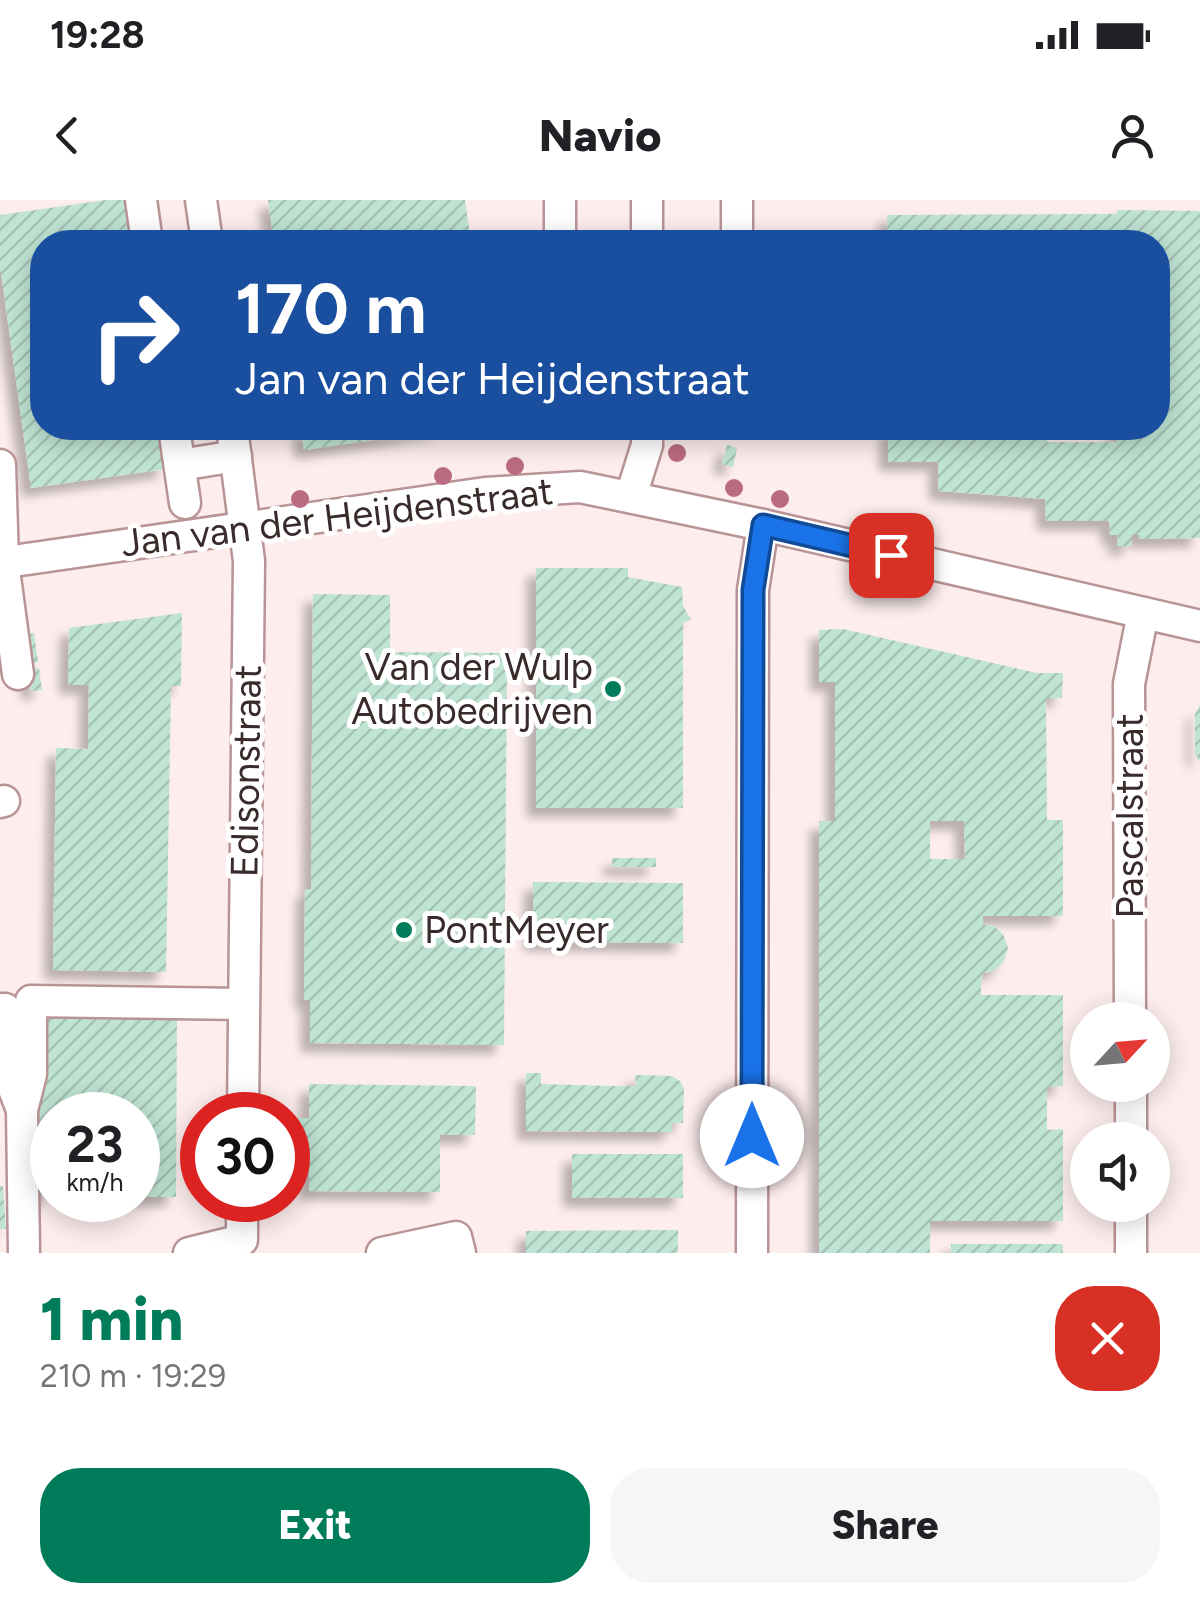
<!DOCTYPE html>
<meta charset="utf-8">
<style>
:root{--surface:#fff;--page:#f6f6f6;--text:#202124;--muted:#757577;--accent:#017c5a}
body{margin:0;font-family:Figtree,sans-serif;background:var(--page);color:var(--text);height:100vh;display:flex;flex-direction:column;font-size:38px;white-space:nowrap}
*{box-sizing:border-box;margin:0}
p{font-size:32px;color:var(--muted)}
.icon{flex:none;width:55px;height:55px;fill:none;stroke:currentColor;stroke-width:2;stroke-linecap:round;stroke-linejoin:round}
.map{position:relative;height:1053px;overflow:hidden}
.side{display:flex;flex-direction:column;background:var(--surface);flex:1}
.side>*{flex:none}
.top-card{position:absolute;left:30px;top:30px;width:1140px;height:210px;border-radius:40px;box-shadow:0 5px 25px #0003;background:#1a4fa0;color:#fff;overflow:hidden}
.needle{width:65px;rotate:64deg}
.fabs{position:absolute;left:1070px;top:802px;display:grid;gap:20px}
.fabs a{display:grid;place-items:center;width:100px;height:100px;border-radius:50%;background:var(--surface);box-shadow:0 5px 25px #0003;font-size:50px}
.speed{position:absolute;left:30px;top:892px;display:flex;gap:20px;font-size:50px;font-weight:700;text-align:center}
.speed>*{display:grid;place-content:center;width:130px;height:130px;border-radius:50%;background:var(--surface);box-shadow:0 5px 25px #0003;line-height:1}
.speed small{font-size:25px;font-weight:400}
.speed .limit{border:15px solid #d22;background:#fff;color:#111}
.pin{position:absolute;display:grid;place-items:center;width:85px;height:85px;color:#fff;margin:-42px;border-radius:20px;box-shadow:0 5px 15px #0006}
.me{position:absolute;width:110px;margin:-55px;rotate:0deg;stroke-linejoin:round;filter:drop-shadow(0 0 8px #0008)}
.turn{display:flex;align-items:center;gap:35px;height:210px;padding:0 40px;font-size:45px}
.turn .icon{width:130px;height:130px;stroke-width:2.5}
.turn b{display:block;font-size:70px;line-height:85px}
.round{display:grid;place-items:center;flex:none;width:105px;height:105px;border-radius:40px;background:var(--page)}
.head{display:flex;align-items:center;justify-content:space-between;height:170px;padding:0 40px}
h1{font-size:60px;font-weight:800;line-height:75px;color:var(--accent)}
.primary-button{display:flex;gap:20px;margin-top:auto;padding:20px 40px}
.primary-button a{flex:1;height:115px;border-radius:40px;background:var(--accent);color:#fff;font-size:40px;font-weight:800;line-height:115px;text-align:center}
.primary-button a+a{background:var(--page);color:var(--text)}
.status{display:flex;justify-content:space-between;align-items:center;height:70px;padding:0 50px;background:var(--surface);direction:ltr}
.status svg{height:28px;fill:currentColor}
header{display:flex;justify-content:space-between;align-items:center;height:130px;padding:0 40px;background:var(--surface);font-size:45px;font-weight:800}
.map>svg:first-child{display:block}
.building{fill:url(#building-hatch);fill-rule:evenodd;filter:url(#shadow)}
.lines{fill:none;stroke-linecap:round;stroke-linejoin:round}
.minor-casing{stroke:#b99496;stroke-width:35}
.minor{stroke:#fff;stroke-width:30}
.tree{fill:#ba6b81}
.route-casing{stroke:#114b97;stroke-width:25}
.route{stroke:#1a73e8;stroke-width:18}
.poi-dot{fill:#017c5a;stroke:#fff;stroke-width:4}
.labels{text-anchor:middle;dominant-baseline:central;stroke-width:10;stroke-linejoin:round;paint-order:stroke}
.street-label{font-size:38px;fill:#3a2b2b;stroke:#fff}
.poi-label{font-size:38px;fill:#3a2b2b;stroke:#fff;text-anchor:end}
</style>
<div class="status"><b>19:28</b><svg viewBox="0 0 49 12"><path d="M0 12V9h3v3zM5 12V6h3v6zM10 12V3h3v9zM15 12V0h3v12zM26 1h20v11H26zM47 4h2v5h-2z"/></svg></div>
<header><svg class="icon" aria-label="back" viewBox="0 0 24 24"><path d="M15 5l-7 7 7 7"/></svg>Navio<svg class="icon" aria-label="person" viewBox="0 0 24 24"><circle cx="12" cy="8" r="4"/><path d="M4 21q1-7 8-7t8 7"/></svg></header>
<div class="map">
<svg width="1200" height="1053" viewBox="0 0 1200 1053">
<defs>
<pattern id="building-hatch" width="6" height="6" patternUnits="userSpaceOnUse" patternTransform="scale(2.5)"><rect width="6" height="6" fill="#bfe4d3"/><path d="M-1 1l2-2M0 6l6-6M5 7l2-2" fill="none" stroke="#a5c4b5"/></pattern>
<filter id="shadow"><feDropShadow dx="-9" dy="9" stdDeviation="5" flood-color="#0004"/></filter>
</defs>
<rect width="100%" height="100%" fill="#fdeded"/>
<!-- building -->
<g class="building">
<path d="M106 0H129L135 42H42V228H161L167 269 31 288 0 65V15Z"/>
<path d="M268 0H465L471 42H274Z"/>
<path d="M1117 10 1200 11V338L1139 339V335H1132L1131 346H1117L1118 335H1110L1109 321H1046L1045 299 938 291V262H888V228H1047V242H1117V228H1158V42H888L887 15 1117 14Z"/>
<path d="M301 228H442V230L304 250Z"/>
<path d="M727 245 737 248 733 267 722 264Z"/>
<path d="M536 368H628V377L682 387 683 406 691 419 683 423V608H536Z"/>
<path d="M313 394 390 395V452L507 453 504 845 310 843V800H304L305 689 311 690Z"/>
<path d="M182 413 181 486H171L166 772 53 770 56 548 88 549 89 485H68L69 428Z"/>
<path d="M843 429 1037 473H1063L1062 498H1046L1047 620H1063V716H983V724L994 726 1003 734 1008 748 1003 763 993 771 983 773 981 782V795H1063V886L1047 887V930L1063 929V1021H930V1053H819V621H835V482H819V430ZM930 621H964L965 659H930Z"/>
<path d="M34 433 38 462 22 465 17 436Z"/>
<path d="M39 468 42 490 31 491 28 470Z"/>
<path d="M1200 505V562L1195 554V514Z"/>
<rect x="612" y="658" width="44" height="9"/>
<path d="M533 682 683 683V743L533 742Z"/>
<path d="M40 813 177 814 176 997H138V915H52V996H39Z"/>
<path d="M526 873H541V884L614 886H636L635 875 672 876 681 882 684 889 683 923H672V932L526 931Z"/>
<path d="M309 884 476 886 475 935H440V992L309 991V963H294V918H309Z"/>
<rect x="572" y="954" width="111" height="44"/>
<path d="M0 986H3L6 1029H0Z"/>
<path d="M678 1030V1053H526V1031Z"/>
<rect x="951" y="1044" width="112" height="9"/>
</g>
<g class="lines">
<defs>
<g id="minor">
<path d="M141 0 147 42"/>
<path d="M201 0 207 42"/>
<path d="M560 0V42"/>
<path d="M647 42V0"/>
<path d="M737 42V0"/>
<path d="M174 228 185 303"/>
<path d="M232 228 249 361 243 915"/>
<path d="M0 265 3 362 18 474"/>
<path d="M180 265 236 256"/>
<path d="M631 296 647 245V228"/>
<path d="M0 363 485 293 580 287 763 325 1200 426"/>
<path d="M0 602 4 601"/>
<path d="M0 809H5L9 876 22 910"/>
<path d="M1130 820 1129 484 1143 413"/>
<path d="M1131 885V940"/>
<path d="M1131 1005V1053"/>
<path d="M24 1053 22 910 31 874V801L243 804"/>
<path d="M189 1053 242 1040V1000"/>
<path d="M382 1053 456 1037 460 1053"/>
<path d="M752 1053 753 390 763 325"/>
</g>
</defs>
<!-- minor casing -->
<use href="#minor" class="minor-casing"/>
<!-- minor -->
<use href="#minor" class="minor"/>
</g>
<!-- trees -->
<g class="tree">
<circle cx="677" cy="253" r="9"/>
<circle cx="515" cy="266" r="9"/>
<circle cx="443" cy="276" r="9"/>
<circle cx="734" cy="288" r="9"/>
<circle cx="300" cy="299" r="9"/>
<circle cx="780" cy="299" r="9"/>
</g>
<g class="lines">
<defs>
<path id="route" d="M752 936 753 390 763 325 891 355"/>
</defs>
<!-- route casing -->
<use href="#route" class="route-casing"/>
<!-- route -->
<use href="#route" class="route"/>
</g>
<!-- markers -->
<g class="poi-dot">
<circle cx="613" cy="489" r="10"/>
<circle cx="404" cy="730" r="10"/>
</g>
<g class="labels">
<!-- street labels -->
<g class="street-label">
<text transform="translate(337 317) rotate(-7)">Jan van der Heijdenstraat</text>
<text transform="translate(246 571) rotate(-89)">Edisonstraat</text>
<text transform="translate(1130 616) rotate(-90)">Pascalstraat</text>
</g>
<!-- poi labels -->
<g class="poi-label">
<text x="593" y="467">Van der Wulp<tspan x="593" dy="44">Autobedrijven</tspan></text>
<text x="424" y="730" text-anchor="start">PontMeyer</text>
</g>
</g>
</svg>
<div class="fabs">
<a><svg class="needle" viewBox="-14 -14 28 28"><path d="M0-13l5 13h-10z" fill="#e53935"/><path d="M0 13l5-13h-10z" fill="#757577"/></svg></a>
<a><svg class="icon" aria-label="sound" viewBox="0 0 24 24"><path d="M4 9h4l5-4v14l-5-4H4zM17 9q2 3 0 6"/></svg></a>
</div>
<div class="speed"><div>23<small>km/h</small></div><div class="limit">30</div></div>
<div class="pin" style="left:891px;top:355px;background:#d93025"><svg class="icon" aria-label="arrive" viewBox="0 0 24 24"><path d="M6 21V4h12l-3 4 3 4H6"/></svg></div>
<svg class="me" style="left:752px;top:936px" viewBox="-20 -20 40 40"><circle r="19" fill="#fff"/><path d="M0-13L10 11 0 6-10 11z" fill="#1a73e8"/></svg>
<div class="top-card">
<div class="turn"><svg class="icon" aria-label="right" viewBox="0 0 24 24"><path d="M7 20v-9h11M14 6l5 5-5 5"/></svg><div><b>170 m</b>Jan van der Heijdenstraat</div></div>
</div>
</div>
<section class="side">
<div class="head"><div><h1>1 min</h1><p>210 m · 19:29</p></div><a class="round" style="background:#d93025;color:#fff"><svg class="icon" aria-label="close" viewBox="0 0 24 24"><path d="M6 6l12 12M18 6L6 18"/></svg></a></div>
<div class="primary-button"><a>Exit</a><a>Share</a></div>
</section>
